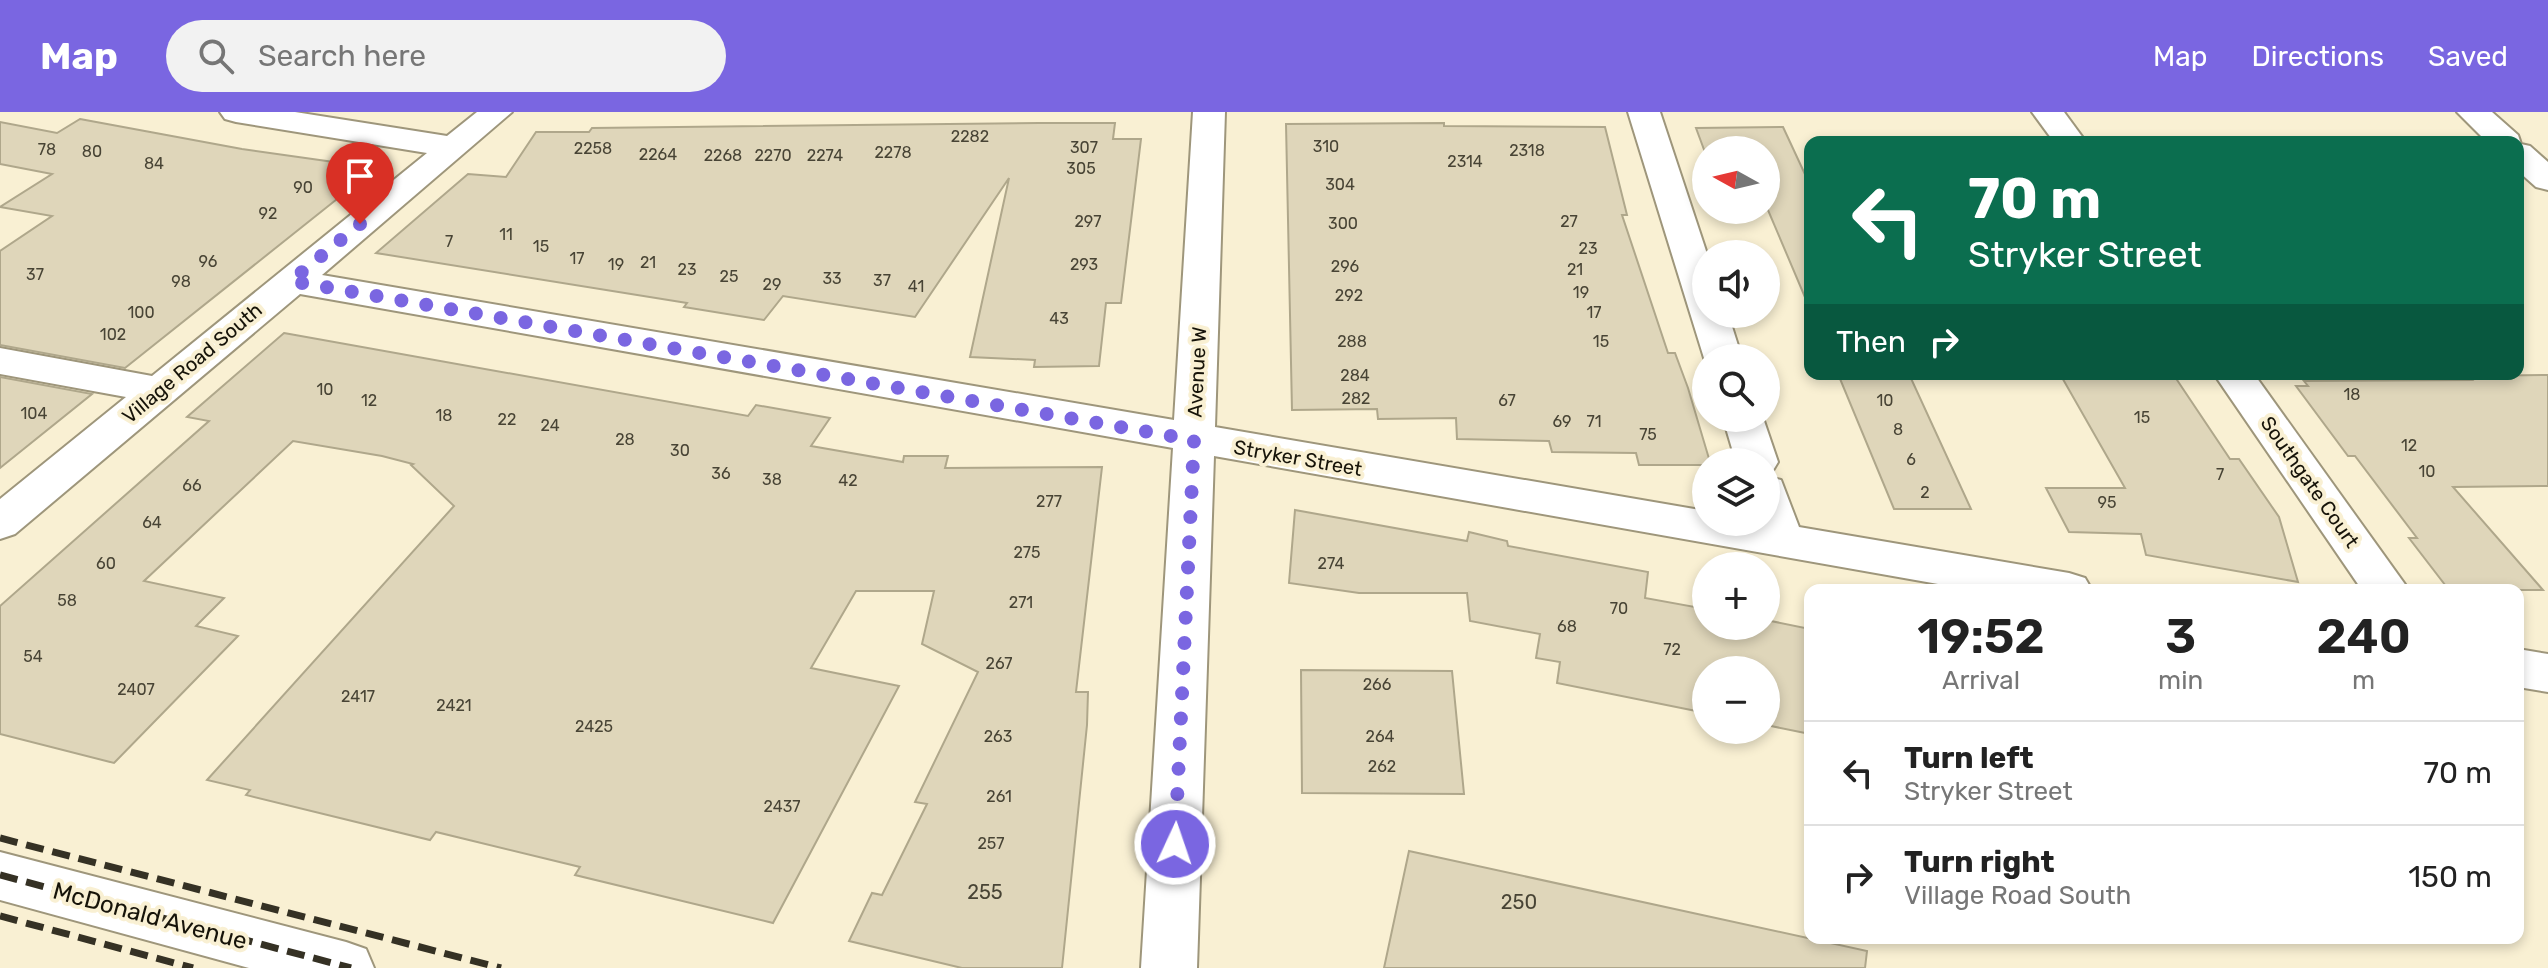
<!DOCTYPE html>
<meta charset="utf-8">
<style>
:root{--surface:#fff;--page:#f2f2f2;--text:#222;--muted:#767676;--line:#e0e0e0;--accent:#7a66e1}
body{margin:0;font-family:Rubik,sans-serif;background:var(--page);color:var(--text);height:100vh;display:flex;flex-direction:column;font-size:30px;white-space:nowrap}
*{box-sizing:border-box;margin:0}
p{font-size:26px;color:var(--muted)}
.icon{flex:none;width:44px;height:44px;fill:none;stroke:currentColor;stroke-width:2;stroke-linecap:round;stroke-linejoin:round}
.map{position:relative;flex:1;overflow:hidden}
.details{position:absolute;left:1804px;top:472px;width:720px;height:360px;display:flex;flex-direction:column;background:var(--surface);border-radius:16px;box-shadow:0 4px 12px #0003}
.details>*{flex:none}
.hud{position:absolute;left:1804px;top:24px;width:720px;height:244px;border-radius:16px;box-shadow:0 4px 12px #0003;background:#0b6e4f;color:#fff;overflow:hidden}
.needle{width:52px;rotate:278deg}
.controls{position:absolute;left:1692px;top:24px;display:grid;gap:16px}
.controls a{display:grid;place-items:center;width:88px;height:88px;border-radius:50%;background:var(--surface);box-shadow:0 4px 12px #0003;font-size:40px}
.pin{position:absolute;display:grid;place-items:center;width:68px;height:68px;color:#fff;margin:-82px -34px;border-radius:50% 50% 50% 0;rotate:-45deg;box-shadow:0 0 8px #0007}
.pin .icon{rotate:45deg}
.me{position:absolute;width:88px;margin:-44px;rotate:3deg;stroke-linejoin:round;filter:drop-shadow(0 0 6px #0008)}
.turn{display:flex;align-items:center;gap:28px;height:168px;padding:0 32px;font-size:36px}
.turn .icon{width:104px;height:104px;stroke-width:2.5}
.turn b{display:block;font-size:56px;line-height:68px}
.then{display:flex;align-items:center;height:76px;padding:0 32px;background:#0003;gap:16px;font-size:30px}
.eta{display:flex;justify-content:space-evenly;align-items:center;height:136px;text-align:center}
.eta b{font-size:48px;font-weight:600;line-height:56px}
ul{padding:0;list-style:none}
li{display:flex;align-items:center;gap:24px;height:104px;padding:0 32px;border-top:2px solid var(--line)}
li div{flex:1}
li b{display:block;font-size:30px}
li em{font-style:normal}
header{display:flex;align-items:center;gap:48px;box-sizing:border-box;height:112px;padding:0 40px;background:var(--accent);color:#fff}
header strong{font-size:38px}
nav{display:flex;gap:44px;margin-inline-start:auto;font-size:28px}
.search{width:560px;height:72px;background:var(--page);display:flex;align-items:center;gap:20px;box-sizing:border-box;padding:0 28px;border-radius:44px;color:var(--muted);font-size:30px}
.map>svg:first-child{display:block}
.building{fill:#dfd6ba;stroke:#afa78b;stroke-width:2}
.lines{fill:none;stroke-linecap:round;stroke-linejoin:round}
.street-casing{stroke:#9e967b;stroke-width:4}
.secondary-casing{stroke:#9e967b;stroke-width:4}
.street{fill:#fff;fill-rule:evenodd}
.secondary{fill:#fff;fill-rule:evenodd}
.rail{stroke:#353124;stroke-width:7;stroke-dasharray:18 9;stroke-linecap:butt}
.route{stroke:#7a66e1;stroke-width:14;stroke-dasharray:0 25.2}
.labels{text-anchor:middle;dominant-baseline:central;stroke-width:8;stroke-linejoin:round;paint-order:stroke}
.number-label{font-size:16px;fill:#484435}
.street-label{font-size:20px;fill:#161309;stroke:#f9f0d3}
.near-number-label{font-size:20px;fill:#484435}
.near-street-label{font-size:24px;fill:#161309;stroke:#f9f0d3}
</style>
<header>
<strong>Map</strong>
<div class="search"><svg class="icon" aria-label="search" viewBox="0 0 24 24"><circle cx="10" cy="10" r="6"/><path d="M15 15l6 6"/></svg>Search here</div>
<nav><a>Map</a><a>Directions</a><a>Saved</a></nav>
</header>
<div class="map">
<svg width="2548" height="856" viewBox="0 0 2548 856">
<rect width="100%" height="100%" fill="#f9f0d3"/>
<!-- building -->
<g class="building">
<path d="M80 7 242 37 376 56 125 256 0 233V139L52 104 0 95 52 62 0 52V10L57 21Z"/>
<path d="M1039 11H1115L1113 27H1141L1121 191H1106L1099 254 1034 255 1035 248 970 245 1009 66 915 205 783 184 764 208 684 195 687 191 376 141 468 62 506 65 536 20H589L592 16Z"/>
<path d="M1444 11V14L1605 15 1627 103H1622L1668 241H1675L1688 276 1710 350 1706 353H1639L1636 341 1552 340 1549 329 1457 327 1456 306 1378 307 1377 297 1292 298 1286 12Z"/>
<path d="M1783 15 1810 73V197L1768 98H1727H1766V38H1706V43L1696 16Z"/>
<path d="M284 221 748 304 756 293 830 306 811 334 903 350 904 344H948L945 356 1102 355 1076 580H1088L1087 613 1062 856H962L849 829 872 781 882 783 927 692 915 690 978 560 922 532 934 479H856L811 556 899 574 773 811 575 763 580 755 436 720 430 728 246 683 250 678 207 668 454 394 411 353 413 352 382 344 293 329 144 469 224 486 196 514 238 524 114 651 0 622V494L209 309 187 305Z"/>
<path d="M1838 262H1909L1971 397H1894Z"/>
<path d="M2060 262H2173L2230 347H2239L2279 405 2298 470 2146 443 2141 422 2069 420 2046 376H2125Z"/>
<path d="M2548 263V374L2453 375 2543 478H2449L2409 426H2417L2355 344H2348L2296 274H2308L2304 269 2472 268 2468 264Z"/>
<path d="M0 265 92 282 0 356Z"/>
<path d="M1295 398 1467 429 1469 420 1507 429 1508 434 1648 460 1645 486 1706 497V514H1766V508L1810 517V622L1766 613V558H1706V601L1557 571 1560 550 1536 546 1540 522 1470 509 1467 481H1359L1289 471Z"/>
<path d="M1301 558 1452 559 1464 682 1302 681Z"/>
<path d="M1409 739 1867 839 1865 856H1384Z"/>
</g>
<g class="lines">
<defs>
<g id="street">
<path d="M220 0H295L447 24 477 0H512L322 163 1174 308 1193 0H1225L1215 315 1706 399V410H1766V364L1781 368 1799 415 2069 461 2085 466 2092 478H1972L1214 344 1197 856H1141L1173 336 300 182 15 422 0 427V387L126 285 0 262V236L152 264 427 41 236 10 225 7Z"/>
<path d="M1628 0H1660L1707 142 1706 202H1728L1742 246H1706V250L1704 246Z"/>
<path d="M2032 0H2064L2086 30H2054Z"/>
<path d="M2457 0H2492L2518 23 2521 32 2530 34 2548 50V78L2536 75 2518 59V30H2487Z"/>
<path d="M2214 262H2254L2409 478H2362Z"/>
<path d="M1723 306H1763L1778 350 1772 360 1766 362V350H1736Z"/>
<path d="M2518 537 2548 542V580L2518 575Z"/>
</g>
<path id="secondary" d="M0 740 346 830 366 837 374 856H249L0 788Z"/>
</defs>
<!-- street casing -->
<use href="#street" class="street-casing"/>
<!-- secondary casing -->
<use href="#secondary" class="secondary-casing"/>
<!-- street -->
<use href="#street" class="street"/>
<!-- secondary -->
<use href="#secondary" class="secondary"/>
<!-- rail -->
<g class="rail">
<path d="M0 726 501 856"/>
<path d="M0 763 351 856"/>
<path d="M0 804 193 856"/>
</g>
</g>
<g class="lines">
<!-- route -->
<path class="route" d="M360 112 291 169 1194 328 1175 732"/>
</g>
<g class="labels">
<!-- number labels -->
<g class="number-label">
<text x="970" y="24">2282</text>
<text x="1326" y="34">310</text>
<text x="1084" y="35">307</text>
<text x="593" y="36">2258</text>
<text x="47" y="37">78</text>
<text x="1527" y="38">2318</text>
<text x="92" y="39">80</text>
<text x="893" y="40">2278</text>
<text x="658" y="42">2264</text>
<text x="723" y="43">2268</text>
<text x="773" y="43">2270</text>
<text x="825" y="43">2274</text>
<text x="1465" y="49">2314</text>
<text x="154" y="51">84</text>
<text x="1081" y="56">305</text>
<text x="1340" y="72">304</text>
<text x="303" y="75">90</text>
<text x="268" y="101">92</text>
<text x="1088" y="109">297</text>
<text x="1569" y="109">27</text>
<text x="1343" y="111">300</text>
<text x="506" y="122">11</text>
<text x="449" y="129">7</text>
<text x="541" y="134">15</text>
<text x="1588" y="136">23</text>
<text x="577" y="146">17</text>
<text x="208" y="149">96</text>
<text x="648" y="150">21</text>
<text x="616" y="152">19</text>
<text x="1084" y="152">293</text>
<text x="1345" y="154">296</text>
<text x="687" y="157">23</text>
<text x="1575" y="157">21</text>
<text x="35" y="162">37</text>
<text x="729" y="164">25</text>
<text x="832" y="166">33</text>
<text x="882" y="168">37</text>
<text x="181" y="169">98</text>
<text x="772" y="172">29</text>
<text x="916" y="174">41</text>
<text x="1581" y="180">19</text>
<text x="1349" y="183">292</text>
<text x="141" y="200">100</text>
<text x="1594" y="200">17</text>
<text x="1059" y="206">43</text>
<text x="113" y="222">102</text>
<text x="1352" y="229">288</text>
<text x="1601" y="229">15</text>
<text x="1355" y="263">284</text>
<text x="325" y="277">10</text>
<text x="2352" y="282">18</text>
<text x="1356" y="286">282</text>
<text x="369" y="288">12</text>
<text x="1507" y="288">67</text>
<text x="1885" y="288">10</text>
<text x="34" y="301">104</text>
<text x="444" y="303">18</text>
<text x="2142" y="305">15</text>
<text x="507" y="307">22</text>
<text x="1562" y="309">69</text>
<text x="1594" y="309">71</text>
<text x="550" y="313">24</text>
<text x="1898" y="317">8</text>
<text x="1648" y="322">75</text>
<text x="625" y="327">28</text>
<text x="2409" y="333">12</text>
<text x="680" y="338">30</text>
<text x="1911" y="347">6</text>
<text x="2427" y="359">10</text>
<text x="721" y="361">36</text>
<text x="2220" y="362">7</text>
<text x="772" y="367">38</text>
<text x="848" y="368">42</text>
<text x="192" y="373">66</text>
<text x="1925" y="380">2</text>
<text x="1049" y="389">277</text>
<text x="2107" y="390">95</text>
<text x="152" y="410">64</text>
<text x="1027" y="440">275</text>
<text x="106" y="451">60</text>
<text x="1331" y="451">274</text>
<text x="67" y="488">58</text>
<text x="1021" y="490">271</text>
<text x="1619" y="496">70</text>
<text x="1567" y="514">68</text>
<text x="1672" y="537">72</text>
<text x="33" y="544">54</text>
<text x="999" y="551">267</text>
<text x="1377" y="572">266</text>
<text x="136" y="577">2407</text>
<text x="358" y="584">2417</text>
<text x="454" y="593">2421</text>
<text x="594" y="614">2425</text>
<text x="998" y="624">263</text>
<text x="1380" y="624">264</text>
<text x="1382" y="654">262</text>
<text x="999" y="684">261</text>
<text x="782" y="694">2437</text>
<text x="991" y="731">257</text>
</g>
<!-- street labels -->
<g class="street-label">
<text transform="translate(192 251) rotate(-40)">Village Road South</text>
<text transform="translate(1197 260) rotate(-87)">Avenue W</text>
<text transform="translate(1298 346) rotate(10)">Stryker Street</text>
<text transform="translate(2310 370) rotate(55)">Southgate Court</text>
</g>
<!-- near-number labels -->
<g class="near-number-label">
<text x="985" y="780">255</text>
<text x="1519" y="790">250</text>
</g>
<!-- near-street labels -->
<g class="near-street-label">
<text transform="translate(150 804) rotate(15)">McDonald Avenue</text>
</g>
</g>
</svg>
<div class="controls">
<a><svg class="needle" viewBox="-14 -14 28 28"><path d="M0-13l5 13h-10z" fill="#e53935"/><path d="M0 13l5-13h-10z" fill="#767676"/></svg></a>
<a><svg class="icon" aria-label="sound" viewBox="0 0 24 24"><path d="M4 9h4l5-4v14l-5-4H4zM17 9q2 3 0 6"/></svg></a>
<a><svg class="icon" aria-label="search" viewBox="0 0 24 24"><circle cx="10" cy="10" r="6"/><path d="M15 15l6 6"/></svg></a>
<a><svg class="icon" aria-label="layers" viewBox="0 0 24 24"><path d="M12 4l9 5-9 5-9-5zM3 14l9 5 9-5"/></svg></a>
<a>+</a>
<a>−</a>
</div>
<div class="pin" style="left:360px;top:112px;background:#d93025"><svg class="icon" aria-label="arrive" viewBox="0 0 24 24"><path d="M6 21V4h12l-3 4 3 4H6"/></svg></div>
<svg class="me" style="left:1175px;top:732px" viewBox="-20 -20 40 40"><circle r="17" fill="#7a66e1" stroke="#fff" stroke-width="3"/><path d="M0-11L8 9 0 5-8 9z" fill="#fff"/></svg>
<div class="hud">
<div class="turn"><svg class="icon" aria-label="left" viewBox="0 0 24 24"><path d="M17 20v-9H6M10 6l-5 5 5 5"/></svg><div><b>70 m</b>Stryker Street</div></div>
<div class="then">Then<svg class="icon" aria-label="right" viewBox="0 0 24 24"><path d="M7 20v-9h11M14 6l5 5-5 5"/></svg></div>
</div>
<section class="details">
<div class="eta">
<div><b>19:52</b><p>Arrival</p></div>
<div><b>3</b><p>min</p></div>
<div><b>240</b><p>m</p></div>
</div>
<ul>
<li><svg class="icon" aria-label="left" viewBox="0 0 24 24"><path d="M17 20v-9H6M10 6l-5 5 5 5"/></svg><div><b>Turn left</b><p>Stryker Street</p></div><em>70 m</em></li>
<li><svg class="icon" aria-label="right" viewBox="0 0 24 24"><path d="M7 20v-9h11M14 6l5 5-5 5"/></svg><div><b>Turn right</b><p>Village Road South</p></div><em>150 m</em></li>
</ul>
</section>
</div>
